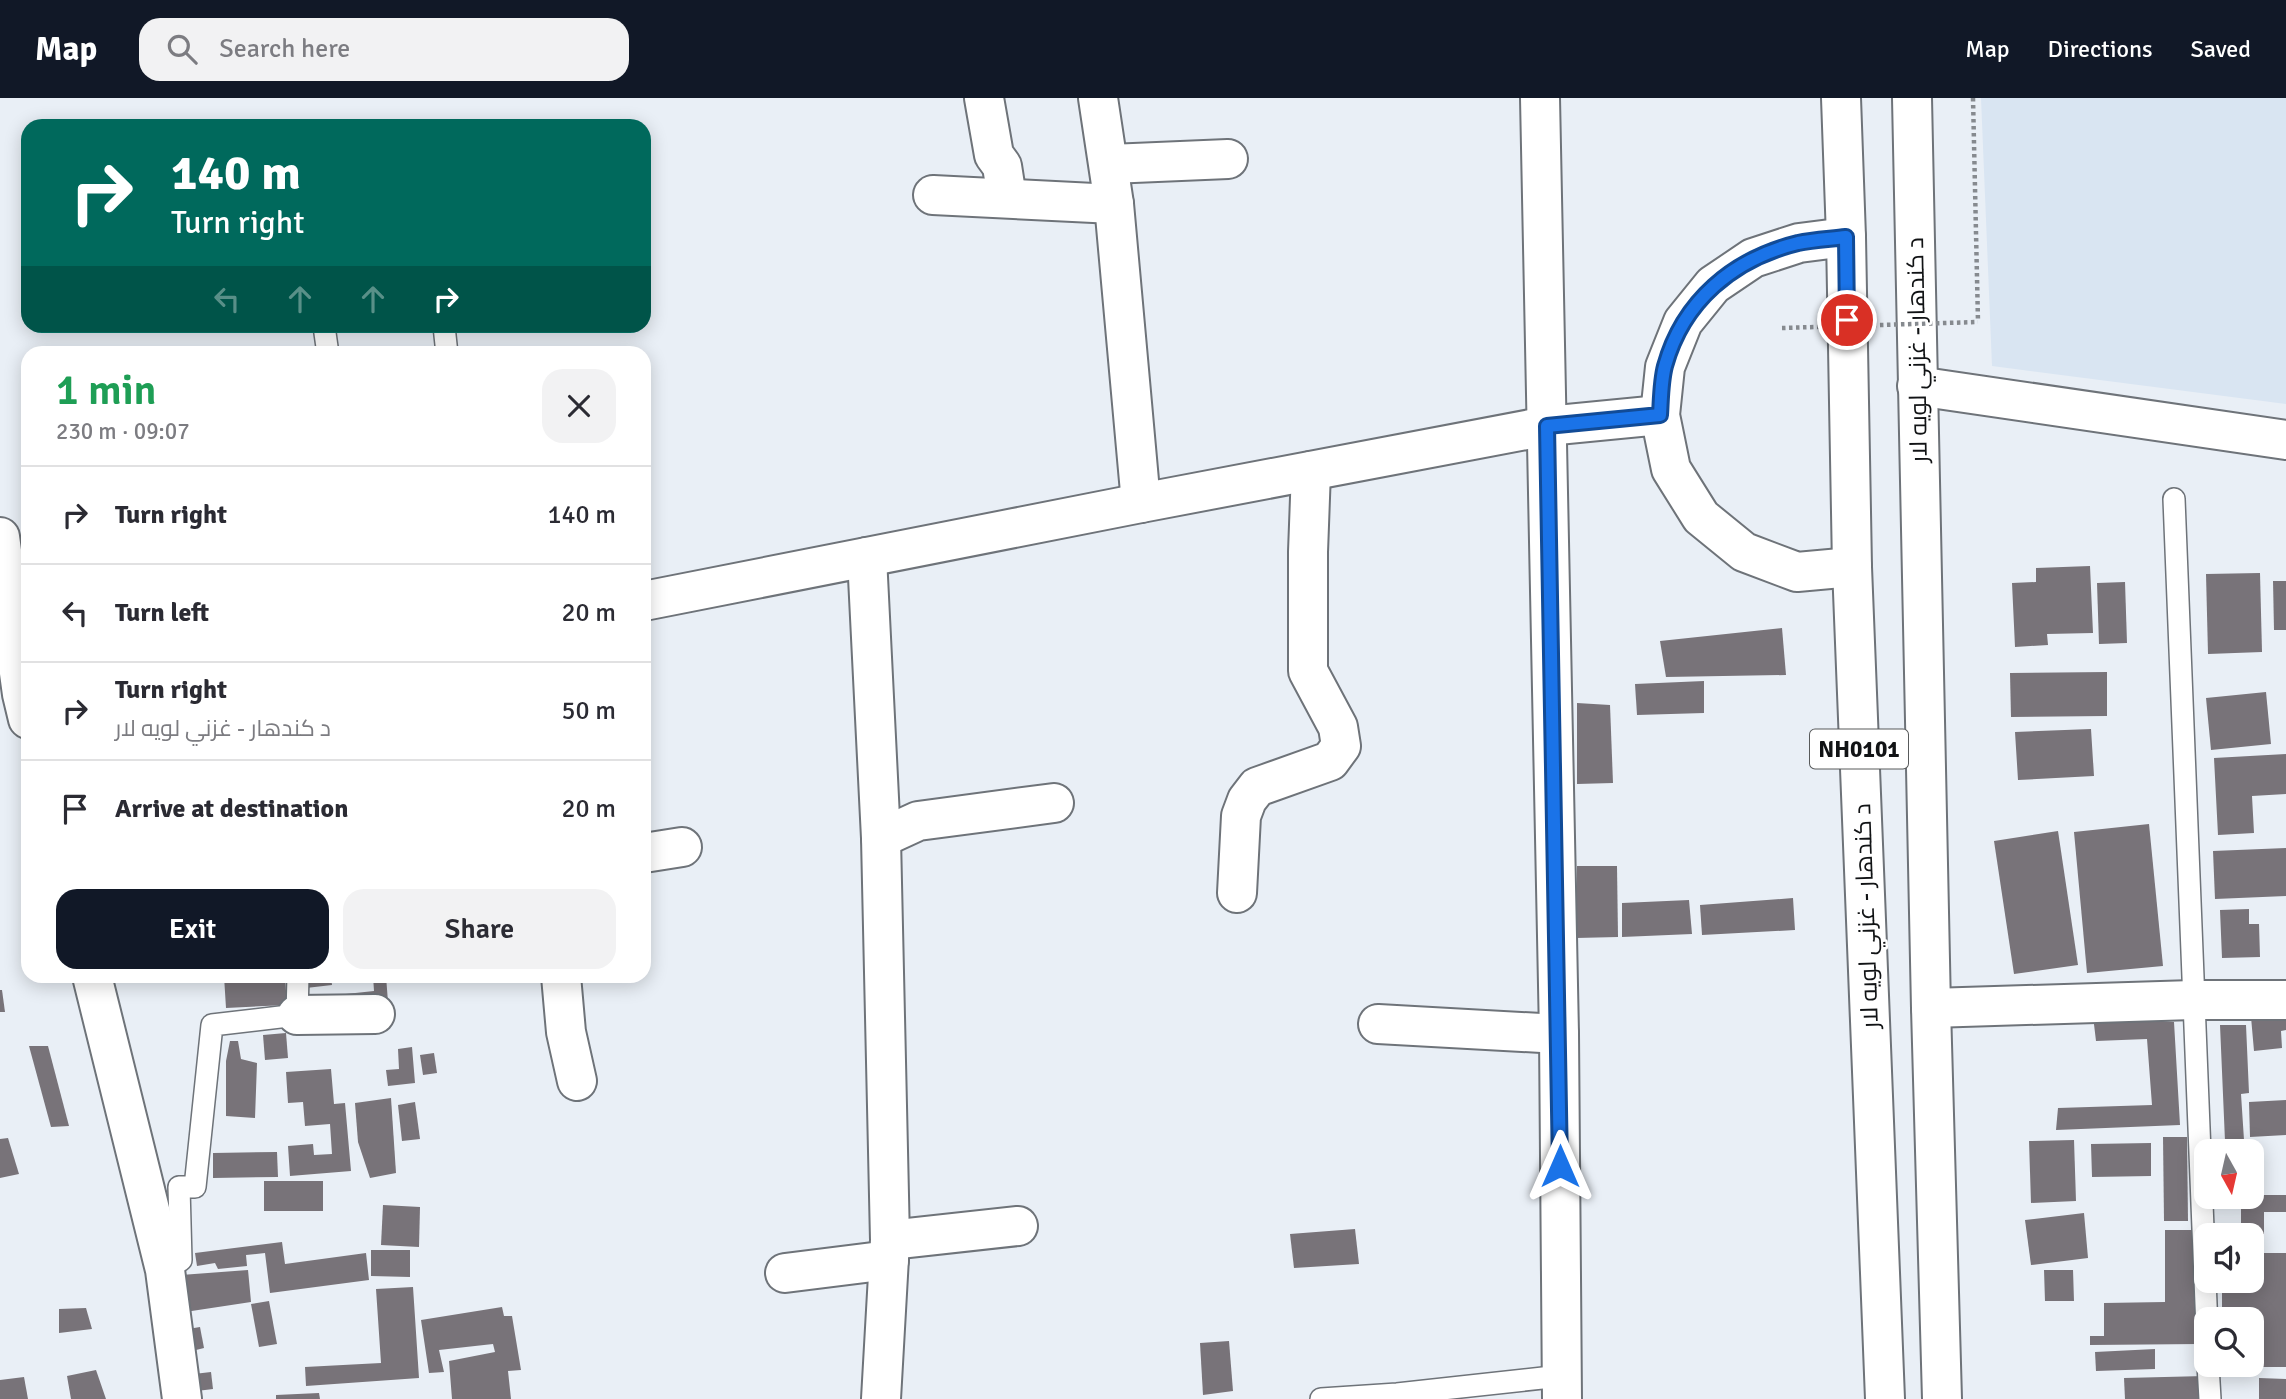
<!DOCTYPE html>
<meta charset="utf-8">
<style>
:root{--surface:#fff;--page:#f2f2f3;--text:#2b2b33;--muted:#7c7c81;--line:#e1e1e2;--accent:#111827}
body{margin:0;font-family:Signika,Cairo,sans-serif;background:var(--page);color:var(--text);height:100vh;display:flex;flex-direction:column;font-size:26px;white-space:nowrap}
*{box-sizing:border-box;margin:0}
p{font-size:23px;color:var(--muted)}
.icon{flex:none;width:38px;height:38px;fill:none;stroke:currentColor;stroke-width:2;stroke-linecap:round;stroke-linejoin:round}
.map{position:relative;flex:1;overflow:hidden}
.sheet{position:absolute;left:21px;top:248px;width:630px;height:637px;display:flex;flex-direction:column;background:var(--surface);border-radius:21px;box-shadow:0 4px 18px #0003}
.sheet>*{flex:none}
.banner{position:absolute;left:21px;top:21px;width:630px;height:214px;border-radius:21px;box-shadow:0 4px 18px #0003;background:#00695c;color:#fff;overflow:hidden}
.needle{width:46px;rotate:172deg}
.fabs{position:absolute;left:2194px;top:1041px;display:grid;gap:14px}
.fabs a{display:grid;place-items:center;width:70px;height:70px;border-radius:14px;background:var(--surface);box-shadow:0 4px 18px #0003;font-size:35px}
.pin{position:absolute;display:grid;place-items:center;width:60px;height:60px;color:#fff;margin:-30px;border:4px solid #fff;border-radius:50%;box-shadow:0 2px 7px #0007}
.me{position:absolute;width:77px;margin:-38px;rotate:0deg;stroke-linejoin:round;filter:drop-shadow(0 0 5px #0008)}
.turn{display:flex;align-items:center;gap:24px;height:147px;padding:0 35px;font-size:32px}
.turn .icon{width:91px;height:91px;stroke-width:2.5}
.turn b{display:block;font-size:49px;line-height:60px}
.lanes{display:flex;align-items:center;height:66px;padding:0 35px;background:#0003;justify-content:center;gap:35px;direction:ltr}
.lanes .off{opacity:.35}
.round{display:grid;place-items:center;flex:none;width:74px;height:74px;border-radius:21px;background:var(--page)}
.headline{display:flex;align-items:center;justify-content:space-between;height:119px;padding:0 35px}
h1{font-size:42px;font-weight:600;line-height:52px;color:#1e9e55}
.cta{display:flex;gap:14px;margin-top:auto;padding:14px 35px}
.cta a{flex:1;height:80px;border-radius:21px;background:var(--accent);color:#fff;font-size:28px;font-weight:600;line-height:80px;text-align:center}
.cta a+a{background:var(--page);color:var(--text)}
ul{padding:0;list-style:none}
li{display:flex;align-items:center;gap:21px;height:98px;padding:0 35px;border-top:2px solid var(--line)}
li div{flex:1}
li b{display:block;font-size:26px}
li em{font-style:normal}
header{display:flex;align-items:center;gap:42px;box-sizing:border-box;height:98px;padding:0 35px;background:var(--accent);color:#fff}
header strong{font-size:33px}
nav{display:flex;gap:38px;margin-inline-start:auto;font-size:24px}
.search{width:490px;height:63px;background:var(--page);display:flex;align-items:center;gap:18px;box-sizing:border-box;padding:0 24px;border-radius:21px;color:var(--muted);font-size:26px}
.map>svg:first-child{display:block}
.built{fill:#d9e5f2}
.building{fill:#787379}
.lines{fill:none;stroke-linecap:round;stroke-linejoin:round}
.lane-casing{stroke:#6e7379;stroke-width:24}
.street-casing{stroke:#6e7379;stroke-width:42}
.secondary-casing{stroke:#6e7379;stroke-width:42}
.highway-casing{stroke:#6e7379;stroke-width:42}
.path{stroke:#868a8f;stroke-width:4.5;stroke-dasharray:3.5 3.5;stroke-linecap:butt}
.lane{stroke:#fff;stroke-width:21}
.street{stroke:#fff;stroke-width:38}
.secondary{stroke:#fff;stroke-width:38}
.highway{stroke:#fff;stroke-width:38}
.path-bridge{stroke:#868a8f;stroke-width:4.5;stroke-dasharray:3.5 3.5;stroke-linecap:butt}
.route-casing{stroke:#114b97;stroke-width:18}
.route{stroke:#1a73e8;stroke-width:12}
.labels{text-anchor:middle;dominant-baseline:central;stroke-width:5;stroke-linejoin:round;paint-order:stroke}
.shield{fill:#fff;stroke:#585a5b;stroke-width:2}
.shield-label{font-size:23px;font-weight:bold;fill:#111315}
.street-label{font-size:24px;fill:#111315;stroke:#fff}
</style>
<header>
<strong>Map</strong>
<div class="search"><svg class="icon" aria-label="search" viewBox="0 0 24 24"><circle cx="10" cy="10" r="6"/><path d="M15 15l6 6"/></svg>Search here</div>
<nav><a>Map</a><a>Directions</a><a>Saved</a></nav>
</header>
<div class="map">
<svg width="2286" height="1301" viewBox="0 0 2286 1301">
<rect width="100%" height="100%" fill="#e9eff6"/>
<!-- built -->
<path class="built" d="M1981 0H2286V306L1992 268Z"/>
<!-- building -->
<g class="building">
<path d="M2090 468 2093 535 2047 536 2048 547 2015 549 2012 485 2036 484V470Z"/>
<path d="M2260 475 2262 554 2208 556 2206 476Z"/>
<path d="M2273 483H2286V532H2274Z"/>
<path d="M2125 484 2127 545 2099 546 2097 485Z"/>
<path d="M1782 530 1786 577 1666 579 1660 543Z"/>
<path d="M2107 574V618L2011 619 2010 575Z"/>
<path d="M1704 583V615L1637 617 1635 586Z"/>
<path d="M2266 594 2271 646 2211 652 2206 600Z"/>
<path d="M1577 605 1610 607 1613 685 1577 686Z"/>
<path d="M2091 631 2094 678 2018 682 2015 634Z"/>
<path d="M2286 656V696L2252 698 2254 735 2218 737 2214 660Z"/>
<path d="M2149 726 2163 868 2087 875 2074 734Z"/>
<path d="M2058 733 2078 867 2014 876 1994 743Z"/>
<path d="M2286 750V798L2215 801 2213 753Z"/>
<path d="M1577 768H1617L1618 839 1576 840Z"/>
<path d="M1793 800 1795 832 1702 837 1700 807Z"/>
<path d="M1689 802 1692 836 1622 839V805Z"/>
<path d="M2249 811V826H2259L2260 859 2222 860 2220 812Z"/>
<path d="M224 878H285L287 907 226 910Z"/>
<path d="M305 878H331L332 887 306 890Z"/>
<path d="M373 878H386L388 904 327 898 374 893Z"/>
<path d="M0 892H2L5 914H0Z"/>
<path d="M2286 917V932L2281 933 2282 950 2254 953 2251 919Z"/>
<path d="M2093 918 2174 924 2180 1027 2056 1032 2058 1010 2152 1007 2147 941 2096 943Z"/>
<path d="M2220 927H2246L2249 995 2241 996 2244 1042 2225 1043Z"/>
<path d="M286 935 288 960 265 962 263 937Z"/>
<path d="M230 943H238L241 961 257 965 255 1020 226 1018V963Z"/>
<path d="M29 948H48L69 1028 51 1029Z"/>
<path d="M412 949 415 985 388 988 386 972 399 971 398 951Z"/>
<path d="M434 955 437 975 423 977 420 957Z"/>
<path d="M331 971 334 1006 345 1005 351 1073 290 1078 288 1048 313 1046 314 1057 332 1056 330 1026 305 1028 303 1004 288 1005 286 974Z"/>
<path d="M391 1000 396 1075 370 1080 358 1044 355 1005Z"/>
<path d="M2286 1002V1037L2250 1039 2249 1004Z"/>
<path d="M415 1004 420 1041 402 1043 398 1007Z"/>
<path d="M2163 1039H2187L2188 1123H2164Z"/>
<path d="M8 1040 19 1076 0 1080V1041Z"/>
<path d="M2074 1042 2076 1103 2031 1105 2029 1043Z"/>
<path d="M2151 1045V1078L2092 1079 2091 1046Z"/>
<path d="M277 1054 278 1079 213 1080V1055Z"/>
<rect x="264" y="1083" width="59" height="30"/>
<path d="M2252 1097H2286V1114H2264V1136H2241V1108H2225L2224 1099H2252Z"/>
<path d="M383 1107 420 1109 419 1149 381 1147Z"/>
<path d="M2084 1115 2088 1160 2031 1167 2025 1122Z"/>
<path d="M1355 1131 1359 1166 1294 1170 1290 1136Z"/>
<path d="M2165 1132H2200V1246L2090 1247V1238H2104V1205L2165 1204Z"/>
<path d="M282 1144 285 1166 366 1155 369 1182 270 1195 265 1155 246 1157 247 1168 218 1171 215 1165 197 1168 195 1155Z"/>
<path d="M371 1152H410V1179L371 1178Z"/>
<path d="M2252 1155H2286V1269H2252V1222H2222V1183H2252Z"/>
<path d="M248 1172 251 1204 185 1214 181 1177Z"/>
<path d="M2044 1172H2073L2074 1203H2045Z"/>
<path d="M413 1189 419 1280 306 1288 305 1269 381 1265 376 1191Z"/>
<path d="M269 1203 277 1246 259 1249 251 1206Z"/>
<path d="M502 1209 504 1218H512L521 1272 508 1273 511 1301H452L449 1263 495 1254 493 1246 439 1252 444 1274 429 1275 421 1222Z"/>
<path d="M86 1210 92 1231 59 1235V1211Z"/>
<path d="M200 1229 204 1250 192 1253 188 1231Z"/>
<path d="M1229 1243 1233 1293 1203 1297 1200 1245Z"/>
<path d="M2155 1251V1271L2096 1273 2095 1254Z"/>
<path d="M96 1272 106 1301H71L67 1278Z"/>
<path d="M211 1274 213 1291 197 1293 194 1276Z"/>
<path d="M2205 1278V1301H2125L2124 1280Z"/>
<path d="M24 1279 28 1301H0V1282Z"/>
<path d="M2259 1280 2286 1281V1301H2259Z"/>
<path d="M319 1295 320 1301H276V1297Z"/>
</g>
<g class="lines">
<defs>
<g id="lane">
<path d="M324 228 328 256"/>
<path d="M444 228 447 256"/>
<path d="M2174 401 2207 1231"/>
<path d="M165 1172 181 1162 179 1089H195L212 927 297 917 298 878"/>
<path d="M2208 1267 2210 1301"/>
<path d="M1321 1301 1397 1296 1561 1278"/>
</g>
<g id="street">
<path d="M984 0 994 57 1002 68 1007 100"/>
<path d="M1098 0 1114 106 1141 405"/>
<path d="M1540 0 1559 936 1562 1301"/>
<path d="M1110 66 1228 61"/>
<path d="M933 97 1114 106"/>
<path d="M1917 288 2286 342"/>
<path d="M867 459 881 740 890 1142 881 1301"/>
<path d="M881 740 918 723 1054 705"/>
<path d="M644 755 682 749"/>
<path d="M1237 795 1241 718 1247 702 1257 689 1330 663 1341 648 1338 629 1308 573V454L1311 373"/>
<path d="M561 878 566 934 577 983"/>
<path d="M1931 910 2193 902H2286"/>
<path d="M297 917 375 916"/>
<path d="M1378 926 1559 936"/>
<path d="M890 1142 1018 1128"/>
<path d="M785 1175 889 1162"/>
</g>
<g id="secondary">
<path d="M1846 139 1799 145 1753 160 1713 187 1683 224 1665 269 1660 317 1671 371 1701 419 1744 454 1797 474 1852 469"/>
<path d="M0 439 22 596 28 621"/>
<path d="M644 503 1141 405 1547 328 1660 317"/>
<path d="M92 878 165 1172 182 1301"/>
</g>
<g id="highway">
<path d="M1841 0 1846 139 1852 469 1885 1301"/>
<path d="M1912 0 1931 910 1942 1301"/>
</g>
</defs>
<!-- lane casing -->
<use href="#lane" class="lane-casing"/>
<!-- street casing -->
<use href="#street" class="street-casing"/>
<!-- secondary casing -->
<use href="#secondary" class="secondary-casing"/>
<!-- highway casing -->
<use href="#highway" class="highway-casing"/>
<!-- path -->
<path class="path" d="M1973 0 1978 224"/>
<!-- lane -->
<use href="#lane" class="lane"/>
<!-- street -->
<use href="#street" class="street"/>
<!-- secondary -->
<use href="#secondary" class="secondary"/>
<!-- highway -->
<use href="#highway" class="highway"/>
<!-- path-bridge -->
<path class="path-bridge" d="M1782 230 1978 224"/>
</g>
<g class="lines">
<defs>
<path id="route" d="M1560 1068 1547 328 1660 317C1661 301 1661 283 1665 268 1683 203 1733 161 1798 145 1813 142 1830 141 1846 139L1847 222"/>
</defs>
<!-- route casing -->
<use href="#route" class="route-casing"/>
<!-- route -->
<use href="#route" class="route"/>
</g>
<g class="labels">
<!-- shield labels -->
<rect class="shield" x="1810" y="631.5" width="98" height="39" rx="5"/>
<g class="shield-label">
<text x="1859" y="651">NH0101</text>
</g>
<!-- street labels -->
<g class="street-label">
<text transform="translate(1917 252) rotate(-91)">د کندهار - غزني لويه لار</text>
<text transform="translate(1866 818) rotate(-92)">د کندهار - غزني لويه لار</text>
</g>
</g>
</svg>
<div class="fabs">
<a><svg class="needle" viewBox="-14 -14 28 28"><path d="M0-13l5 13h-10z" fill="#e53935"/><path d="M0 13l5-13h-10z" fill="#7c7c81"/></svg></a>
<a><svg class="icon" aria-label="sound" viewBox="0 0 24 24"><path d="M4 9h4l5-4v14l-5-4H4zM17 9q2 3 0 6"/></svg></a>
<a><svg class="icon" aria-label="search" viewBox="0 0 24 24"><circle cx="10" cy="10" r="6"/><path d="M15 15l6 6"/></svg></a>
</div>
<div class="pin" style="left:1847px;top:222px;background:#d93025"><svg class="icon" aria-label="arrive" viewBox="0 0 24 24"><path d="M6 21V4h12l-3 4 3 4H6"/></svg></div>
<svg class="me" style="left:1560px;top:1068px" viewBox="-20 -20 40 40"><path d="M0-17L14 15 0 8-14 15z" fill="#1a73e8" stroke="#fff" stroke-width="4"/></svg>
<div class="banner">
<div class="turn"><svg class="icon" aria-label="right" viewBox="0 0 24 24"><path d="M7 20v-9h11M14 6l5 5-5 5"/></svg><div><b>140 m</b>Turn right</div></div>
<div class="lanes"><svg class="icon off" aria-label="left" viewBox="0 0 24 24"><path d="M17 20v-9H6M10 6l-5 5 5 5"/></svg><svg class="icon off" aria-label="ahead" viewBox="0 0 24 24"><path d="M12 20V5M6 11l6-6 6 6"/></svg><svg class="icon off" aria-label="ahead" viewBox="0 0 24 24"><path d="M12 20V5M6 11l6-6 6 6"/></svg><svg class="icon" aria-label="right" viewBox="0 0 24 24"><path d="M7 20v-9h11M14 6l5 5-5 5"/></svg></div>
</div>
<section class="sheet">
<div class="headline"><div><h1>1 min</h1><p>230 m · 09:07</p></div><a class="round"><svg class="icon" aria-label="close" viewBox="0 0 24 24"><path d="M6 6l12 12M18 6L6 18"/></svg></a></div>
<ul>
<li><svg class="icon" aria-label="right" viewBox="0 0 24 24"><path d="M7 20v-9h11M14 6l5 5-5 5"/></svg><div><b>Turn right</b></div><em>140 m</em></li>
<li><svg class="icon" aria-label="left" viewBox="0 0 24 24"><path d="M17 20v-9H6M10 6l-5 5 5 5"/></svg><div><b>Turn left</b></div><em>20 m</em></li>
<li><svg class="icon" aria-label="right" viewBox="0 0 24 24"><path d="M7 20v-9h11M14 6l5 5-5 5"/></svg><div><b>Turn right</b><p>د کندهار - غزني لويه لار</p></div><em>50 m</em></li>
<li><svg class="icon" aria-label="arrive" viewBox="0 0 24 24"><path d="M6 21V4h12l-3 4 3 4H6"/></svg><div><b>Arrive at destination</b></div><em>20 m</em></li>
</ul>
<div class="cta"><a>Exit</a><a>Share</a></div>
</section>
</div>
